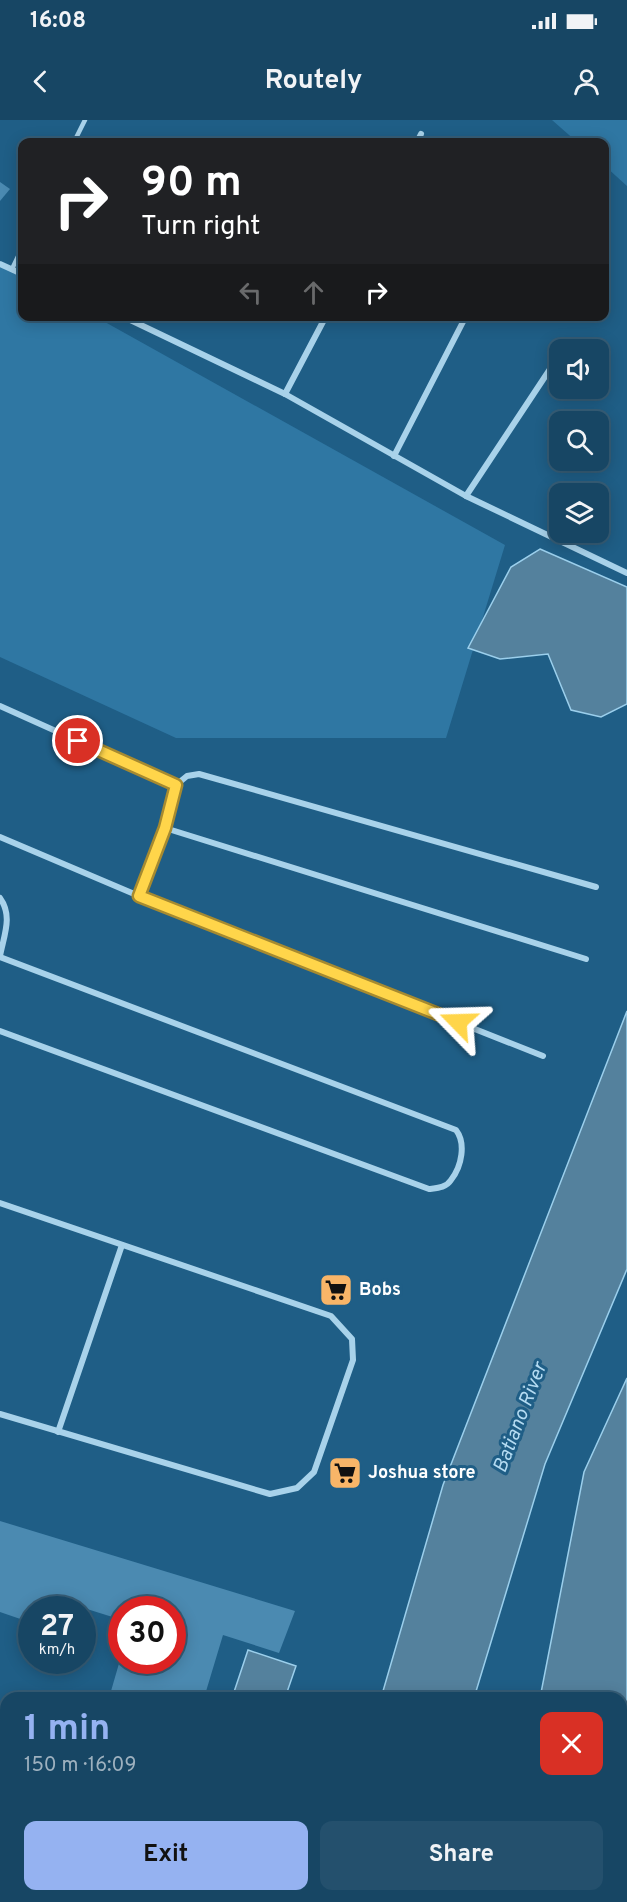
<!DOCTYPE html>
<meta charset="utf-8">
<style>
:root{--surface:#174664;--page:#24506d;--text:#f1f3f6;--muted:#9eb1bf;--line:#365e78;--accent:#95b2f1}
body{margin:0;font-family:Overpass,sans-serif;background:var(--page);color:var(--text);height:100vh;display:flex;flex-direction:column;font-size:22px;white-space:nowrap}
*{box-sizing:border-box;margin:0}
p{font-size:20px;color:var(--muted)}
.icon{flex:none;width:33px;height:33px;fill:none;stroke:currentColor;stroke-width:2;stroke-linecap:round;stroke-linejoin:round}
.map{position:relative;flex:1;overflow:hidden}
.drawer{position:absolute;left:0px;top:1572px;width:627px;height:210px;display:flex;flex-direction:column;background:var(--surface);border-radius:18px 18px 0 0;box-shadow:0 3px 15px #0003,0 0 0 2px var(--line)}
.drawer>*{flex:none}
.top-card{position:absolute;left:18px;top:18px;width:591px;height:183px;border-radius:12px;box-shadow:0 3px 15px #0003,0 0 0 2px var(--line);background:#202124;color:#fff;overflow:hidden}
.fabs{position:absolute;left:549px;top:219px;display:grid;gap:12px}
.fabs a{display:grid;place-items:center;width:60px;height:60px;border-radius:12px;background:var(--surface);box-shadow:0 3px 15px #0003,0 0 0 2px var(--line);font-size:30px}
.speed{position:absolute;left:18px;top:1476px;display:flex;gap:12px;font-size:30px;font-weight:700;text-align:center}
.speed>*{display:grid;place-content:center;width:78px;height:78px;border-radius:50%;background:var(--surface);box-shadow:0 3px 15px #0003,0 0 0 2px var(--line);line-height:1}
.speed small{font-size:15px;font-weight:400}
.speed .limit{border:9px solid #d22;background:#fff;color:#111}
.pin{position:absolute;display:grid;place-items:center;width:51px;height:51px;color:#fff;margin:-26px;border:3px solid #fff;border-radius:50%;box-shadow:0 2px 6px #0007}
.me{position:absolute;width:66px;margin:-33px;rotate:292deg;stroke-linejoin:round;filter:drop-shadow(0 0 4px #0008)}
.turn{display:flex;align-items:center;gap:21px;height:126px;padding:0 24px;font-size:27px}
.turn .icon{width:78px;height:78px;stroke-width:2.5}
.turn b{display:block;font-size:42px;line-height:51px}
.lanes{display:flex;align-items:center;height:57px;padding:0 24px;background:#0003;justify-content:center;gap:30px;direction:ltr}
.lanes .off{opacity:.35}
.round{display:grid;place-items:center;flex:none;width:63px;height:63px;border-radius:12px;background:var(--page)}
.head{display:flex;align-items:center;justify-content:space-between;height:102px;padding:0 24px}
h1{font-size:36px;font-weight:700;line-height:45px;color:var(--accent)}
.primary-button{display:flex;gap:12px;margin-top:auto;padding:12px 24px}
.primary-button a{flex:1;height:69px;border-radius:12px;background:var(--accent);color:#111;font-size:24px;font-weight:700;line-height:69px;text-align:center}
.primary-button a+a{background:var(--page);color:var(--text)}
.status{display:flex;justify-content:space-between;align-items:center;height:42px;padding:0 30px;background:var(--surface);direction:ltr}
.status svg{height:16px;fill:currentColor}
header{display:flex;justify-content:space-between;align-items:center;height:78px;padding:0 24px;background:var(--surface);font-size:27px;font-weight:700}
.map>svg:first-child{display:block}
.green{fill:#2f77a3}
.water{fill:#54819d;stroke:#9bcfec;stroke-width:1.5}
.building{fill:#4b8ab1}
.lines{fill:none;stroke-linecap:round;stroke-linejoin:round}
.lane{stroke:#a8d2ea;stroke-width:4.5}
.street{stroke:#a8d2ea;stroke-width:6}
.route-casing{stroke:#a68a30;stroke-width:15}
.route{stroke:#ffd54a;stroke-width:10}
.labels{text-anchor:middle;dominant-baseline:central;stroke-width:6;stroke-linejoin:round;paint-order:stroke}
.poi-label{font-size:18px;font-weight:bold;fill:#fff;stroke:#1f5e86;text-anchor:start}
.water-label{font-size:20px;font-style:italic;fill:#b4dbf2;stroke:#1f5e86}
</style>
<div class="status"><b>16:08</b><svg viewBox="0 0 49 12"><path d="M0 12V9h3v3zM5 12V6h3v6zM10 12V3h3v9zM15 12V0h3v12zM26 1h20v11H26zM47 4h2v5h-2z"/></svg></div>
<header><svg class="icon" aria-label="back" viewBox="0 0 24 24"><path d="M15 5l-7 7 7 7"/></svg>Routely<svg class="icon" aria-label="person" viewBox="0 0 24 24"><circle cx="12" cy="8" r="4"/><path d="M4 21q1-7 8-7t8 7"/></svg></header>
<div class="map">
<svg width="627" height="1782" viewBox="0 0 627 1782">
<rect width="100%" height="100%" fill="#1f5e86"/>
<!-- green -->
<g class="green">
<path d="M552 0H627V66L605 46 604 22H577Z"/>
<path d="M0 143 22 156V196L96 197 505 425 446 618H176L0 537Z"/>
</g>
<!-- water -->
<g class="water">
<path d="M540 429 627 467V584L601 597 571 590 548 534 500 539 468 528 511 447Z"/>
<path d="M627 891V1149L545 1344 474 1578H381L443 1365Z"/>
<path d="M627 1258V1733L621 1732V1578H540L584 1352Z"/>
<path d="M248 1530 296 1546 285 1578H232Z"/>
<path d="M336 1776H425L424 1782H335Z"/>
<path d="M503 1776H607V1782H502Z"/>
</g>
<!-- building -->
<g class="building">
<path d="M0 62 10 69 0 81Z"/>
<path d="M0 1401 295 1491 279 1533 223 1515 204 1578H109L120 1540H172V1490H122V1500L71 1484 68 1490H32V1503L0 1492Z"/>
<path d="M0 1640 6 1642V1665L1 1681 6 1683V1776H36L33 1782H0Z"/>
<path d="M229 1776H301L299 1782H227Z"/>
<path d="M307 1776H332L331 1782H305Z"/>
</g>
<g class="lines">
<!-- lane -->
<g class="lane">
<path d="M74 22 85 0"/>
<path d="M12 149 22 128"/>
</g>
<!-- street -->
<g class="street">
<path d="M417 22 421 14"/>
<path d="M0 144 22 154"/>
<path d="M122 196 285 274 466 376 627 453"/>
<path d="M563 230 565 227"/>
<path d="M285 274 326 196"/>
<path d="M394 336 466 196"/>
<path d="M466 376 560 234"/>
<path d="M0 586 176 665 187 656 199 654 596 767"/>
<path d="M165 708 586 839"/>
<path d="M0 717 139 776 543 936"/>
<path d="M139 776 165 708 176 665"/>
<path d="M0 778C13 796 4 815 0 836"/>
<path d="M0 837 456 1010C466 1023 462 1046 451 1060 446 1068 437 1068 429 1069L0 911"/>
<path d="M0 1083 331 1196 352 1219 353 1240 314 1352 297 1368 270 1374 0 1294"/>
<path d="M58 1312 122 1125"/>
</g>
</g>
<g class="lines">
<defs>
<path id="route" d="M78 621 176 665 165 708 139 776 458 902"/>
</defs>
<!-- route casing -->
<use href="#route" class="route-casing"/>
<!-- route -->
<use href="#route" class="route"/>
</g>
<!-- icons -->
<defs>
<symbol id="supermarket-square" viewBox="-11 -11 22 22"><rect x="-9" y="-9" width="18" height="18" rx="4" fill="#f8b568" stroke="#1f5e86"/><path d="M-6-5.5h2.5l.6 2H6L4.5 2H-2.5L-4.4-4H-6ZM-1.5 3.2a1.3 1.3 0 1 0 .1 0ZM3 3.2a1.3 1.3 0 1 0 .1 0Z" fill="#111"/></symbol>
</defs>
<g fill-rule="evenodd">
<use href="#supermarket-square" x="317" y="1151" width="38" height="38"/>
<use href="#supermarket-square" x="326" y="1334" width="38" height="38"/>
</g>
<g class="labels">
<!-- poi labels -->
<g class="poi-label">
<text x="359" y="1170">Bobs</text>
<text x="368" y="1353">Joshua store</text>
</g>
<!-- water labels -->
<g class="water-label">
<text transform="translate(521 1298) rotate(-69)">Batiano River</text>
</g>
</g>
</svg>
<div class="fabs">
<a><svg class="icon" aria-label="sound" viewBox="0 0 24 24"><path d="M4 9h4l5-4v14l-5-4H4zM17 9q2 3 0 6"/></svg></a>
<a><svg class="icon" aria-label="search" viewBox="0 0 24 24"><circle cx="10" cy="10" r="6"/><path d="M15 15l6 6"/></svg></a>
<a><svg class="icon" aria-label="layers" viewBox="0 0 24 24"><path d="M12 4l9 5-9 5-9-5zM3 14l9 5 9-5"/></svg></a>
</div>
<div class="speed"><div>27<small>km/h</small></div><div class="limit">30</div></div>
<div class="pin" style="left:78px;top:621px;background:#d93025"><svg class="icon" aria-label="arrive" viewBox="0 0 24 24"><path d="M6 21V4h12l-3 4 3 4H6"/></svg></div>
<svg class="me" style="left:458px;top:902px" viewBox="-20 -20 40 40"><path d="M0-17L14 15 0 8-14 15z" fill="#ffd54a" stroke="#fff" stroke-width="4"/></svg>
<div class="top-card">
<div class="turn"><svg class="icon" aria-label="right" viewBox="0 0 24 24"><path d="M7 20v-9h11M14 6l5 5-5 5"/></svg><div><b>90 m</b>Turn right</div></div>
<div class="lanes"><svg class="icon off" aria-label="left" viewBox="0 0 24 24"><path d="M17 20v-9H6M10 6l-5 5 5 5"/></svg><svg class="icon off" aria-label="ahead" viewBox="0 0 24 24"><path d="M12 20V5M6 11l6-6 6 6"/></svg><svg class="icon" aria-label="right" viewBox="0 0 24 24"><path d="M7 20v-9h11M14 6l5 5-5 5"/></svg></div>
</div>
<section class="drawer">
<div class="head"><div><h1>1 min</h1><p>150 m · 16:09</p></div><a class="round" style="background:#d93025;color:#fff"><svg class="icon" aria-label="close" viewBox="0 0 24 24"><path d="M6 6l12 12M18 6L6 18"/></svg></a></div>
<div class="primary-button"><a>Exit</a><a>Share</a></div>
</section>
</div>
